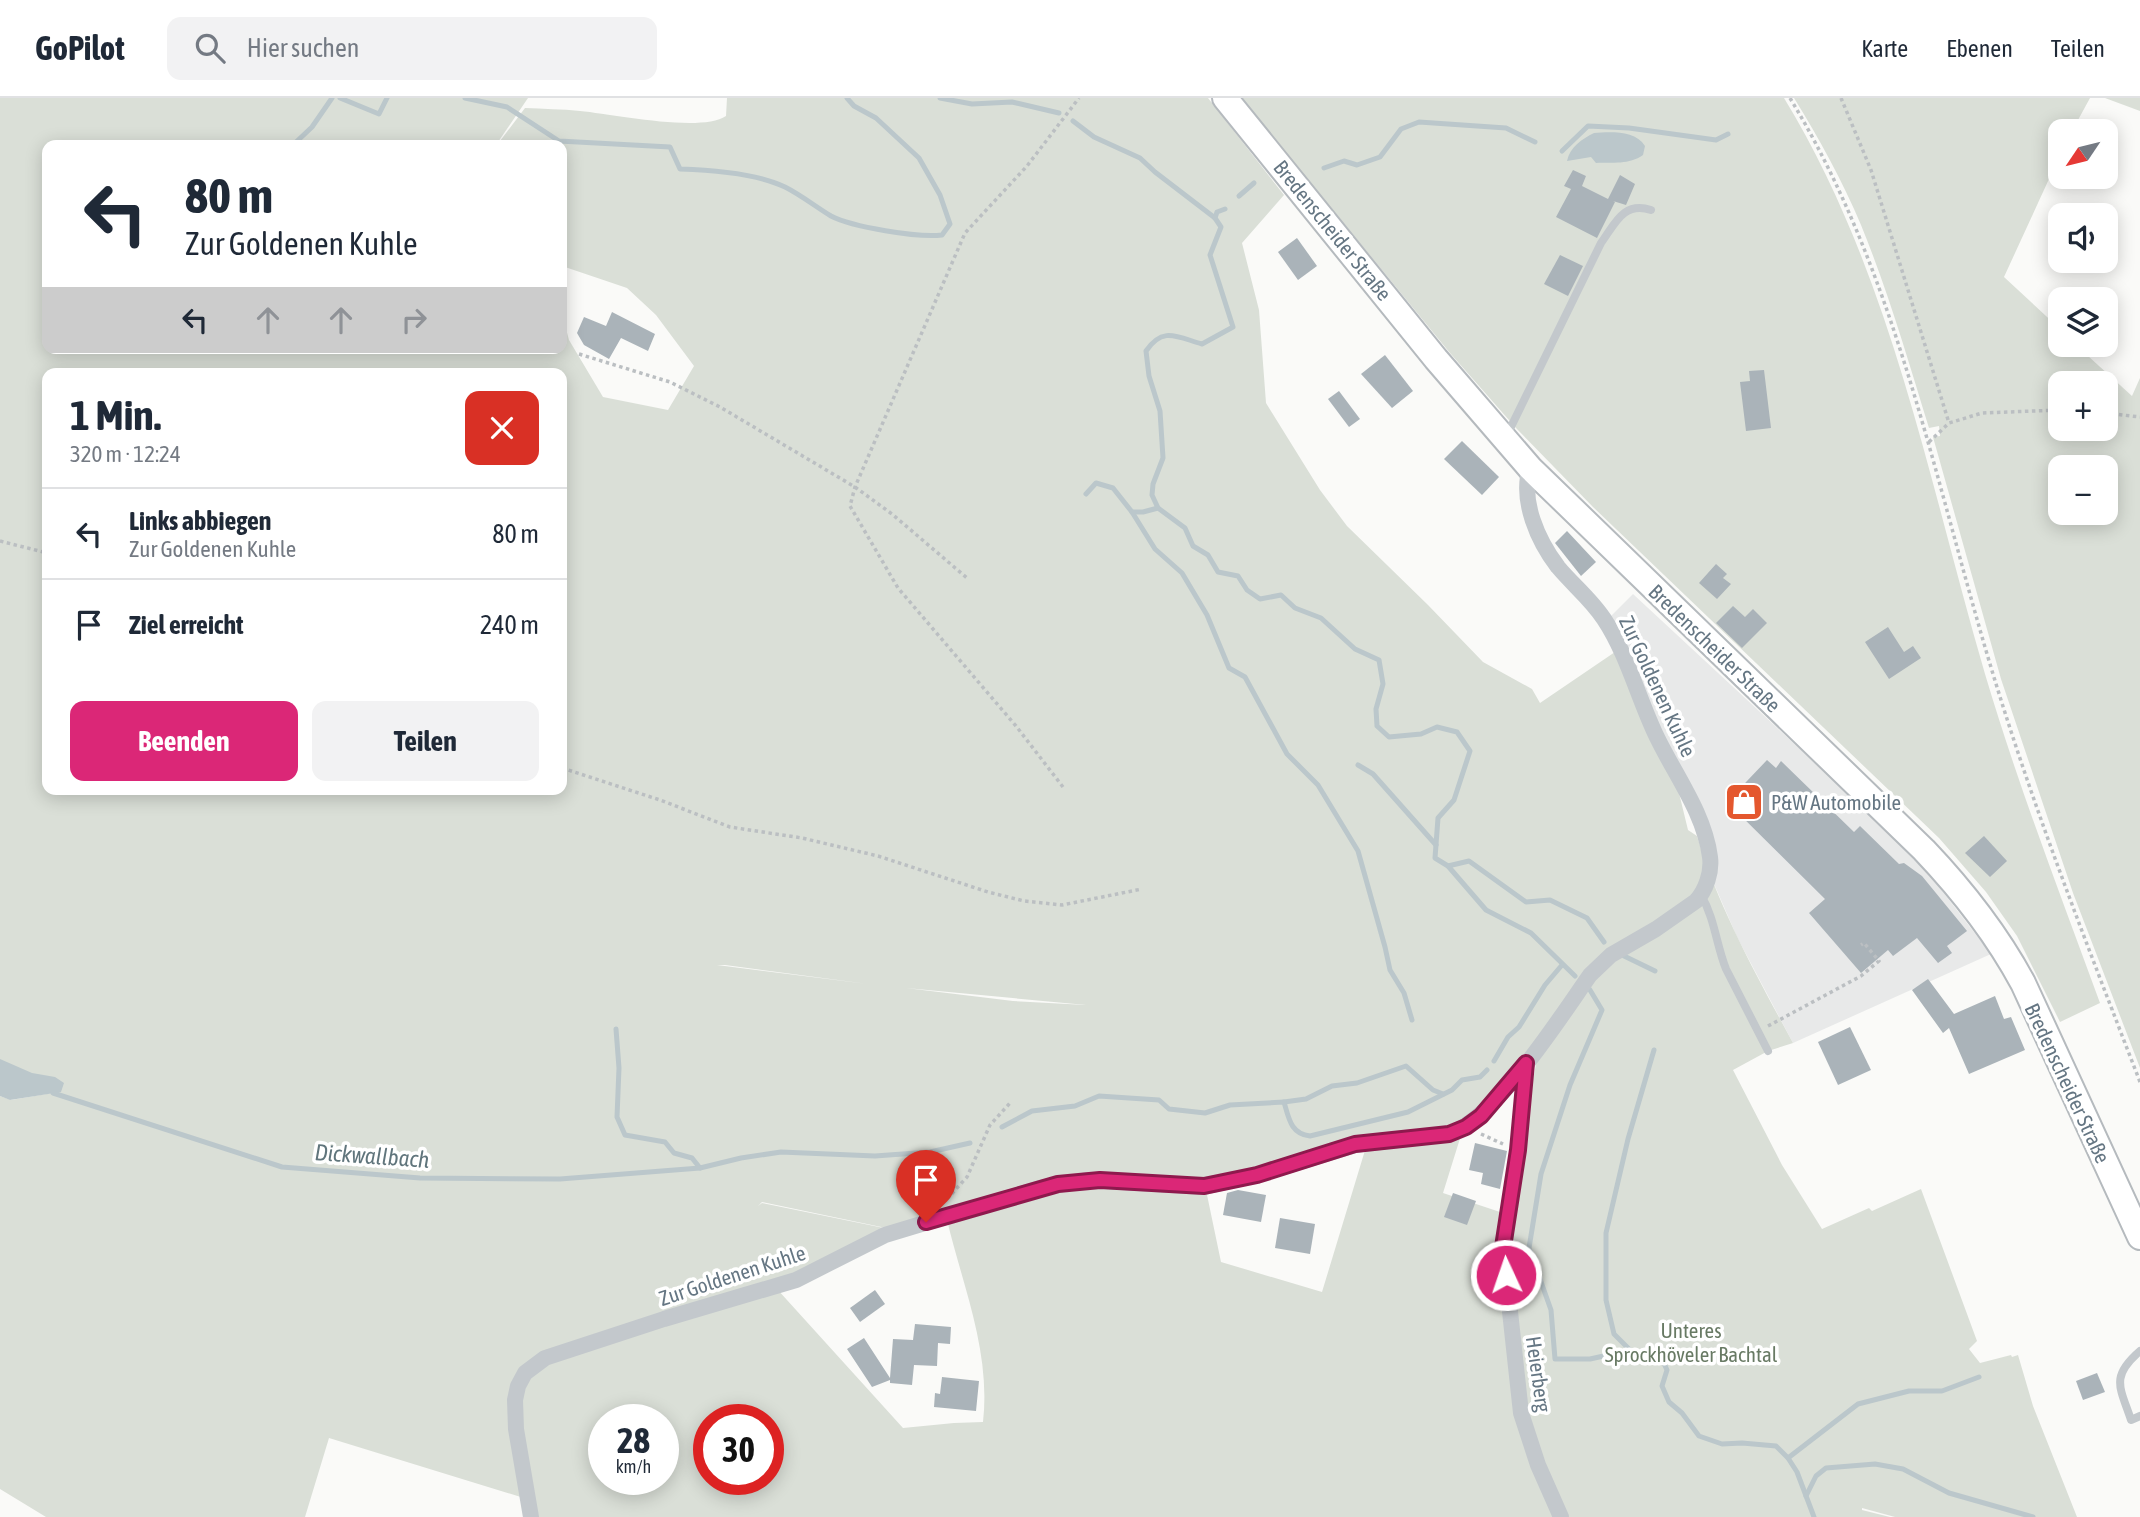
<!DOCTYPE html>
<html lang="de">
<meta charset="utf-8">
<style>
:root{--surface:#fff;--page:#f2f2f3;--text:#1f2937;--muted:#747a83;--line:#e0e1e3;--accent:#db2777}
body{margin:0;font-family:"Asap Condensed",sans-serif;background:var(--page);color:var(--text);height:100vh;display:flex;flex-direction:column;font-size:26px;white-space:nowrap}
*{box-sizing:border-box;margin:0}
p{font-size:23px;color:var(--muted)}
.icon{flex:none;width:38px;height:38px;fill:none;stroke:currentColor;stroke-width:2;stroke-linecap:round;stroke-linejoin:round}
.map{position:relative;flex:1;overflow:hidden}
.details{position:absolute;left:42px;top:270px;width:525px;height:427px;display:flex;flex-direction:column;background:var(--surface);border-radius:14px;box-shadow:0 4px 18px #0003}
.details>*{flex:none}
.top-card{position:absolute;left:42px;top:42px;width:525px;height:214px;border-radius:14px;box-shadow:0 4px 18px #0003;background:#fff;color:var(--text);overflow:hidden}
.needle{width:46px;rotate:235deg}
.tools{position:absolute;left:2048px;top:21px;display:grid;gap:14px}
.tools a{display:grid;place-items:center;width:70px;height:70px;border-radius:14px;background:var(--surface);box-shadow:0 4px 18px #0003;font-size:35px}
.speed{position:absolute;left:588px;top:1306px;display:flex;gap:14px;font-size:35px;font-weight:700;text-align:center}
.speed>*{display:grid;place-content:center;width:91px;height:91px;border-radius:50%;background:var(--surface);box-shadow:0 4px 18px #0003;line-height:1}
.speed small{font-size:18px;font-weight:400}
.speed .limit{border:10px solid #d22;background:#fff;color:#111}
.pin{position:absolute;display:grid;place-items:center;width:60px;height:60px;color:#fff;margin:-72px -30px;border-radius:50% 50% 50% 0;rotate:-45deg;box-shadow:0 0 7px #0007}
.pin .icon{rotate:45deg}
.me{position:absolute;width:77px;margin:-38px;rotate:357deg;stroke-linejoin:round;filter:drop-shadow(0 0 5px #0008)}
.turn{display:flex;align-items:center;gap:24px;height:147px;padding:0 28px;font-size:32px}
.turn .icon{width:91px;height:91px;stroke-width:2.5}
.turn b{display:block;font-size:49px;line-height:60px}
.lanes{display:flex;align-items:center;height:66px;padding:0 28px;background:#0003;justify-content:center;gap:35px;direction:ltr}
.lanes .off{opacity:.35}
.round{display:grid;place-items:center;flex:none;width:74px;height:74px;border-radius:14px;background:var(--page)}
.headline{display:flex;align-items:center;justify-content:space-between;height:119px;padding:0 28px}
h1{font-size:42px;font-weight:700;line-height:52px}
.button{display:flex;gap:14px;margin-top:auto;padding:14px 28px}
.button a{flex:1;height:80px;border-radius:14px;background:var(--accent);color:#fff;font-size:28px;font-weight:700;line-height:80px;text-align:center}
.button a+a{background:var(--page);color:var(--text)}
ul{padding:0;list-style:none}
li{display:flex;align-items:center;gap:21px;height:91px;padding:0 28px;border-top:2px solid var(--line)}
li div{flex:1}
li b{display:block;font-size:26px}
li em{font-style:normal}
header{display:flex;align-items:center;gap:42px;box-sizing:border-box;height:98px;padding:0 35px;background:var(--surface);border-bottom:2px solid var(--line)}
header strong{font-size:33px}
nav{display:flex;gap:38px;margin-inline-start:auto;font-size:24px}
.search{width:490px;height:63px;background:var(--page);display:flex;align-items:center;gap:18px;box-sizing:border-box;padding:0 24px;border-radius:14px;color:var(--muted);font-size:26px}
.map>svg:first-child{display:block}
.built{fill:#e8e9e9}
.green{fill:#dadfd7;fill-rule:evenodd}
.water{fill:#bbc7cb}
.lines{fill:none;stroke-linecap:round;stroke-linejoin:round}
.stream{stroke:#bbc7cb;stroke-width:5}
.building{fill:#aab3b9}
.primary-casing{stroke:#b5babe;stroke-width:28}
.path{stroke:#bbbfc2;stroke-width:3.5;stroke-dasharray:3.5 3.5;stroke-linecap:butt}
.lane{stroke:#c3c8cc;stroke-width:8}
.street{stroke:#c3c8cc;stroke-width:16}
.primary{stroke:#fff;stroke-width:24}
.route-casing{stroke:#8e194d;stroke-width:18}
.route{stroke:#db2777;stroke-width:12}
.labels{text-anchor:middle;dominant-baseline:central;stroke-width:7;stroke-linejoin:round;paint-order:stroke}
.street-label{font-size:21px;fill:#657683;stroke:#fff}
.poi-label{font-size:21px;fill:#657683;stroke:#fff;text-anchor:start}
.park-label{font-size:21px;fill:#687a64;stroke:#fff}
.water-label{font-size:23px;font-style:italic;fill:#60757c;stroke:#fff}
</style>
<header>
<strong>GoPilot</strong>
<div class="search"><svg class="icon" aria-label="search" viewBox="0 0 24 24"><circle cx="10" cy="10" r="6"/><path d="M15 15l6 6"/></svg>Hier suchen</div>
<nav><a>Karte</a><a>Ebenen</a><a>Teilen</a></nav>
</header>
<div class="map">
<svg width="2140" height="1419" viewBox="0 0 2140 1419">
<rect width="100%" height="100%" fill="#fafaf8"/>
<!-- built -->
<path class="built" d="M1633 496 1915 758 1991 856 1793 945 1737 839 1705 765 1684 693 1610 519Z"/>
<!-- green -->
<g class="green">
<path d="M0 0H528L496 47H47V250H562V216L569 242 603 299 668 312 694 268 656 217 627 190 562 168V47H497L525 10C543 11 562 11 580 13 613 16 701 35 726 18L727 0H1208L1284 97 1242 145 1259 212 1266 305 1320 392 1347 428 1428 507 1483 564 1532 591 1540 605 1615 554 1679 695 1688 732 1697 738C1719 811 1757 878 1793 945L1768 953 1733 972 1782 1067 1822 1131 1869 1110 1872 1113 1921 1091 1977 1243 1969 1251 1980 1265 2011 1257 2012 1259 2018 1257 2033 1308 2077 1419H1895L1862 1410V1412L1890 1419H1563L1541 1367 1522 1313 1506 1148 1513 1077 1538 957 1486 1018 1462 1034 1443 1095 1506 1116 1502 1151 1519 1317 1554 1414 1558 1419H535C530 1389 515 1325 520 1297 523 1284 533 1276 542 1266L727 1205 777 1191 903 1330 954 1325 983 1324C991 1254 963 1189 947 1122L1029 1095 1103 1083 1184 1094 1206 1092 1221 1164 1322 1194 1366 1049 1451 1035 1401 1037 1227 1080 1186 1087 1119 1079 1078 1081 886 1130 762 1104 758 1108 762 1105 884 1130 809 1173 565 1247 522 1268C501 1310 515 1356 524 1400L329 1340 305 1419H46L0 1391V998L11 1002 58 994 0 985ZM47 275H562V691H47ZM717 867H725L868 886ZM906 890 1086 907 1013 903ZM604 1321H663V1381H604ZM709 1321H768V1381H709Z"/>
<path d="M1241 0H1784C1891 175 1928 381 1985 576 2018 687 2060 796 2100 905L2060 924 2017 838 1986 794 1939 740 1593 409 1516 330 1450 255Z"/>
<path d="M1794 0H2090L2072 33H2060V57L2004 179 2060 231V247H2076L2132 298 2140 280V970L2073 795 2001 581 1933 339 1940 338 1939 328 1929 330C1908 262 1888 193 1861 127 1843 84 1819 40 1794 0ZM2060 285H2105V331H2060ZM2060 369H2105V415H2060Z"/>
<path d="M2105 0H2140V13Z"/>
</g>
<!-- water -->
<g class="water">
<path d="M1594 35C1610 34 1635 32 1645 48L1643 57C1629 67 1613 64 1596 65L1591 59 1567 63C1570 49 1582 41 1594 35Z"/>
<path d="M0 961 32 975 55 979 64 985 61 994 10 1002 0 998Z"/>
</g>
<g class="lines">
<!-- stream -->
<g class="stream">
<path d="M340 0 379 16 387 0"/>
<path d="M465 0 507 9 559 43 670 49 680 71C712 72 756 75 785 89 801 97 816 109 831 118 852 129 918 140 942 137L950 126 940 97 919 60 876 20 854 8 847 0"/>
<path d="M940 0 972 6 1012 4 1059 15"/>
<path d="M1073 23 1094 39 1140 60 1155 74 1215 120 1221 129 1210 157 1233 229 1202 246C1177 239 1163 228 1146 253L1149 278 1160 313 1163 360 1153 386 1152 397 1158 410 1185 430 1193 448 1208 457 1218 474 1238 478 1247 492 1260 501 1281 497 1295 510 1321 520 1355 551 1379 562 1383 586 1376 611 1377 628 1389 639 1421 636 1437 629 1457 634 1470 653 1454 702 1438 720 1435 760 1448 768 1486 812 1531 835 1575 878"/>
<path d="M293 47 312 29 332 0"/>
<path d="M1562 53 1588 28 1629 30 1716 42 1728 36"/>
<path d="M1324 70 1344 63 1357 67 1380 59 1401 31 1419 24 1506 30 1535 44"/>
<path d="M1239 98 1254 85"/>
<path d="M1215 120 1217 114 1225 111"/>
<path d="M1086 396 1096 385 1113 390 1132 414 1155 451 1182 475 1207 517 1229 570 1245 579 1287 656 1318 687 1358 753 1385 849 1390 872 1404 895 1412 922"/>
<path d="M1132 414H1143L1158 410"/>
<path d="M1358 667 1373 676 1436 747"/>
<path d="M1448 768 1469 763 1526 804 1550 802 1587 820 1604 844"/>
<path d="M1622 857 1655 873"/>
<path d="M1590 892 1602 912 1570 987 1541 1076 1529 1150 1551 1212 1555 1261H1590L1622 1254 1661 1259 1667 1272 1662 1288 1669 1304 1682 1315 1699 1338 1722 1346 1742 1345 1776 1348 1788 1360 1797 1374 1814 1419"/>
<path d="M616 931 619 970 617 1019 625 1037 665 1044 674 1055 692 1060 700 1070 741 1060 781 1054 875 1058 930 1054 970 1045"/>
<path d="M1494 963 1508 939 1519 929 1545 887 1562 867"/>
<path d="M53 995 282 1069 420 1080 560 1081 700 1070"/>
<path d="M1284 1004 1306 1001 1332 988 1357 985 1406 968 1433 992 1443 996"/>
<path d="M1002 1029 1032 1013 1075 1008 1099 998 1159 1002 1169 1011 1205 1015 1230 1007 1284 1004C1289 1021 1291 1036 1310 1038L1408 1014 1452 992 1462 982 1480 979 1487 972"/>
<path d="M1633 1255 1614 1236 1606 1202V1135L1628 1041 1654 952"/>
<path d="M1788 1360 1858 1306 1909 1293H1942L1979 1279"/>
<path d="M1806 1398 1816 1378 1826 1370 1875 1366 1903 1371 1949 1395 2033 1419"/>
</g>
</g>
<!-- building -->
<g class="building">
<path d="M1573 72 1586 78 1582 88 1608 101 1620 77 1635 86 1626 107 1613 103 1615 104 1597 140 1556 119 1571 91 1564 88Z"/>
<path d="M1297 140 1317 168 1298 182 1278 154Z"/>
<path d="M1560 157 1583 168 1568 198 1544 186Z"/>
<path d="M612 214 655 236 648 253 621 240 609 261 584 247 577 235 584 219 606 228Z"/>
<path d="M1385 257 1413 293 1392 310 1361 276Z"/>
<path d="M1764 272 1771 330 1746 333 1740 284 1750 283 1749 273Z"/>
<path d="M1339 293 1360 321 1349 329 1328 301Z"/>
<path d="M1462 343 1499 379 1482 397 1444 361Z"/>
<path d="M1567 433 1596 464 1581 478 1555 445Z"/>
<path d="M1716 466 1727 476 1723 480 1731 486 1717 501 1699 485Z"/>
<path d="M1733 508 1745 519 1753 511 1767 525 1742 550 1716 525Z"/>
<path d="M1888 529 1904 554 1913 548 1921 560 1889 581 1865 544Z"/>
<path d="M1767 662 1776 670 1781 663 1854 734 1860 728 1899 766 1904 765 1922 778 1967 833 1947 848 1952 855 1938 865 1917 840 1893 858 1888 852 1861 875 1809 815 1825 801 1727 704Z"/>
<path d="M1984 738 2007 763 1990 779 1965 755Z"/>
<path d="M1928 881 1954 916 1995 898 2004 921 2011 919 2025 952 1969 976 1949 930 1943 935 1912 892Z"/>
<path d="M1850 929 1871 972 1838 987 1818 944Z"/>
<path d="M1475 1045 1507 1053 1500 1091 1481 1086 1483 1075 1469 1072Z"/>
<path d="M1238 1092 1266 1097 1261 1124 1223 1117 1227 1095Z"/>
<path d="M1453 1095 1476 1103 1467 1127 1444 1119Z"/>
<path d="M1280 1120 1315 1126 1310 1156 1275 1150Z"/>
<path d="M875 1192 885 1206 860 1224 850 1210Z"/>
<path d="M915 1226 951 1229 950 1246 938 1245 937 1268 914 1267 912 1287 890 1285V1282L872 1289 847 1251 864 1240 890 1280 893 1241 913 1242Z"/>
<path d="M2097 1275 2105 1294 2083 1302 2076 1283Z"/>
<path d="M942 1279 979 1283 976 1313 934 1309 935 1295 940 1296Z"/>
</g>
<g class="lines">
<defs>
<path id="primary" d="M1225 0 1436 261 1530 370 1924 752C1963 793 1996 835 2023 885L2140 1139"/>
</defs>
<!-- primary casing -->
<use href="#primary" class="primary-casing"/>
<!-- path -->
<g class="path">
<path d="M1790 0C1897 177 1934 381 1993 576 2035 715 2088 849 2140 984"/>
<path d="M1841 0 1871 72 1949 325"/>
<path d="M579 256 670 284 720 309 855 389 892 416 967 480"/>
<path d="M2105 315 2140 319"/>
<path d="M1929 344 1949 325 1982 315 2060 312"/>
<path d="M0 443 47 455"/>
<path d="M562 670 660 702 730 729 802 740 878 758 988 794 1024 803 1062 807 1142 791"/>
<path d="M1063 689 1016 628 898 490 850 408 855 389 965 135 1027 68 1079 0"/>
<path d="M1768 928 1861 878 1879 863 1864 845 1861 847"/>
<path d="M1481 1036 1503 1046"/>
<path d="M947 1101 967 1079 990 1027 1010 1005"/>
</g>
<!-- lane -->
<g class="lane">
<path d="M1507 337 1601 145C1615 126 1623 103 1651 112"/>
<path d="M1701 797C1715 821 1716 846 1726 871L1768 953"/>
<path d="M2140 1253C2110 1279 2120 1289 2131 1322L2140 1318"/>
</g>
<!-- street -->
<g class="street">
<path d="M1526 966 1518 1052 1503 1149 1521 1315 1538 1367 1561 1419"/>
<path d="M531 1419 516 1331 515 1302 518 1288 525 1275 545 1260 664 1221 796 1182 885 1137 1044 1089 1089 1082 1204 1089 1257 1077 1355 1047 1449 1036C1498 1018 1559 921 1590 877L1611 857 1656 831 1696 803C1706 792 1712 774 1710 759 1704 713 1672 673 1654 633 1637 596 1626 554 1604 521 1591 501 1573 487 1558 469 1538 443 1520 403 1530 370"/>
</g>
<!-- primary -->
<use href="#primary" class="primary"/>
</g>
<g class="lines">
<defs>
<path id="route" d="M926 1124 1058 1086 1100 1082 1204 1088 1257 1077 1355 1046 1449 1036 1466 1029 1481 1018 1526 965 1518 1052 1503 1149 1506 1177"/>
</defs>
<!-- route casing -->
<use href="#route" class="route-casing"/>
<!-- route -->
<use href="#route" class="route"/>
</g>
<!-- icons -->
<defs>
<symbol id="shop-square" viewBox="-11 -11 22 22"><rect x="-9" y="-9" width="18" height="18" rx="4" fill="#e4572e" stroke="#fff"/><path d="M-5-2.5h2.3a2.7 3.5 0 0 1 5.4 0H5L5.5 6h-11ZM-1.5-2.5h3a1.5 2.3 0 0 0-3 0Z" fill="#fff"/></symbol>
</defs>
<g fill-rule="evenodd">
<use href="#shop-square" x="1722" y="682" width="44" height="44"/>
</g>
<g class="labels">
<!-- street labels -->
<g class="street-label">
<text transform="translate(1333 132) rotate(51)">Bredenscheider Straße</text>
<text transform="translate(1715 550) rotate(44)">Bredenscheider Straße</text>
<text transform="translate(1658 588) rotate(65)">Zur Goldenen Kuhle</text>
<text transform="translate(2068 985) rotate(65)">Bredenscheider Straße</text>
<text transform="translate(732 1177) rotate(-18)">Zur Goldenen Kuhle</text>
<text transform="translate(1539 1276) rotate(82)">Heierberg</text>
</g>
<!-- poi labels -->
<g class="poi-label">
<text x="1771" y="704">P&amp;W Automobile</text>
</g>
<!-- park labels -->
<g class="park-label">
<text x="1691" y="1232">Unteres<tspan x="1691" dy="24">Sprockhöveler Bachtal</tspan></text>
</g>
<!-- water labels -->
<g class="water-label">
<text transform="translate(372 1058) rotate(4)">Dickwallbach</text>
</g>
</g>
</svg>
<div class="tools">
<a><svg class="needle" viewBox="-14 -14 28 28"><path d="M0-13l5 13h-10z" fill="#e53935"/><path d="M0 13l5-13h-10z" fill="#747a83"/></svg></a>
<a><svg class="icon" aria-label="sound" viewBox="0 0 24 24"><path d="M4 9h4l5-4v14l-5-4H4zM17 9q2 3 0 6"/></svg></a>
<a><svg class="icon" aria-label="layers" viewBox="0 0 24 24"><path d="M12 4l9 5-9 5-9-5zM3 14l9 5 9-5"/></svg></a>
<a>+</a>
<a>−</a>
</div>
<div class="speed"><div>28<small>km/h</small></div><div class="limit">30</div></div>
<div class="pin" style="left:926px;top:1124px;background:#d93025"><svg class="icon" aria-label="arrive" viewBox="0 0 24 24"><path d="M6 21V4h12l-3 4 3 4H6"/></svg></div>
<svg class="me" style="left:1506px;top:1177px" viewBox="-20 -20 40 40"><circle r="17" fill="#db2777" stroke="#fff" stroke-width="3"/><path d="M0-11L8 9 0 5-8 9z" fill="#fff"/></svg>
<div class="top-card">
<div class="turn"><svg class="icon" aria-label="left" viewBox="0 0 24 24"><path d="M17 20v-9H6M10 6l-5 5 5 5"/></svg><div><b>80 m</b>Zur Goldenen Kuhle</div></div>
<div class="lanes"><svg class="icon" aria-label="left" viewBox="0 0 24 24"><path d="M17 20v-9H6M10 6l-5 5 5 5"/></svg><svg class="icon off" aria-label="ahead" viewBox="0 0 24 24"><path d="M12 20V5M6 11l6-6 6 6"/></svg><svg class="icon off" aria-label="ahead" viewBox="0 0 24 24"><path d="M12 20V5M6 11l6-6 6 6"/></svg><svg class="icon off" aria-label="right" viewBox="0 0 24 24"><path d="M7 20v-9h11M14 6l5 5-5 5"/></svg></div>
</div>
<section class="details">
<div class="headline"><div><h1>1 Min.</h1><p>320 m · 12:24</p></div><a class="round" style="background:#d93025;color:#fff"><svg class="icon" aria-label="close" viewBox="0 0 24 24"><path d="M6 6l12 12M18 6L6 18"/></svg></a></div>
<ul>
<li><svg class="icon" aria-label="left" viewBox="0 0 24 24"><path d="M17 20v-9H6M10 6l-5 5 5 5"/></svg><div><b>Links abbiegen</b><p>Zur Goldenen Kuhle</p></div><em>80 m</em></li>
<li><svg class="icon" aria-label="arrive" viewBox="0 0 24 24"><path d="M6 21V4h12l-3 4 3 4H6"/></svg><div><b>Ziel erreicht</b></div><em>240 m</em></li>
</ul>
<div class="button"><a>Beenden</a><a>Teilen</a></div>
</section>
</div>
